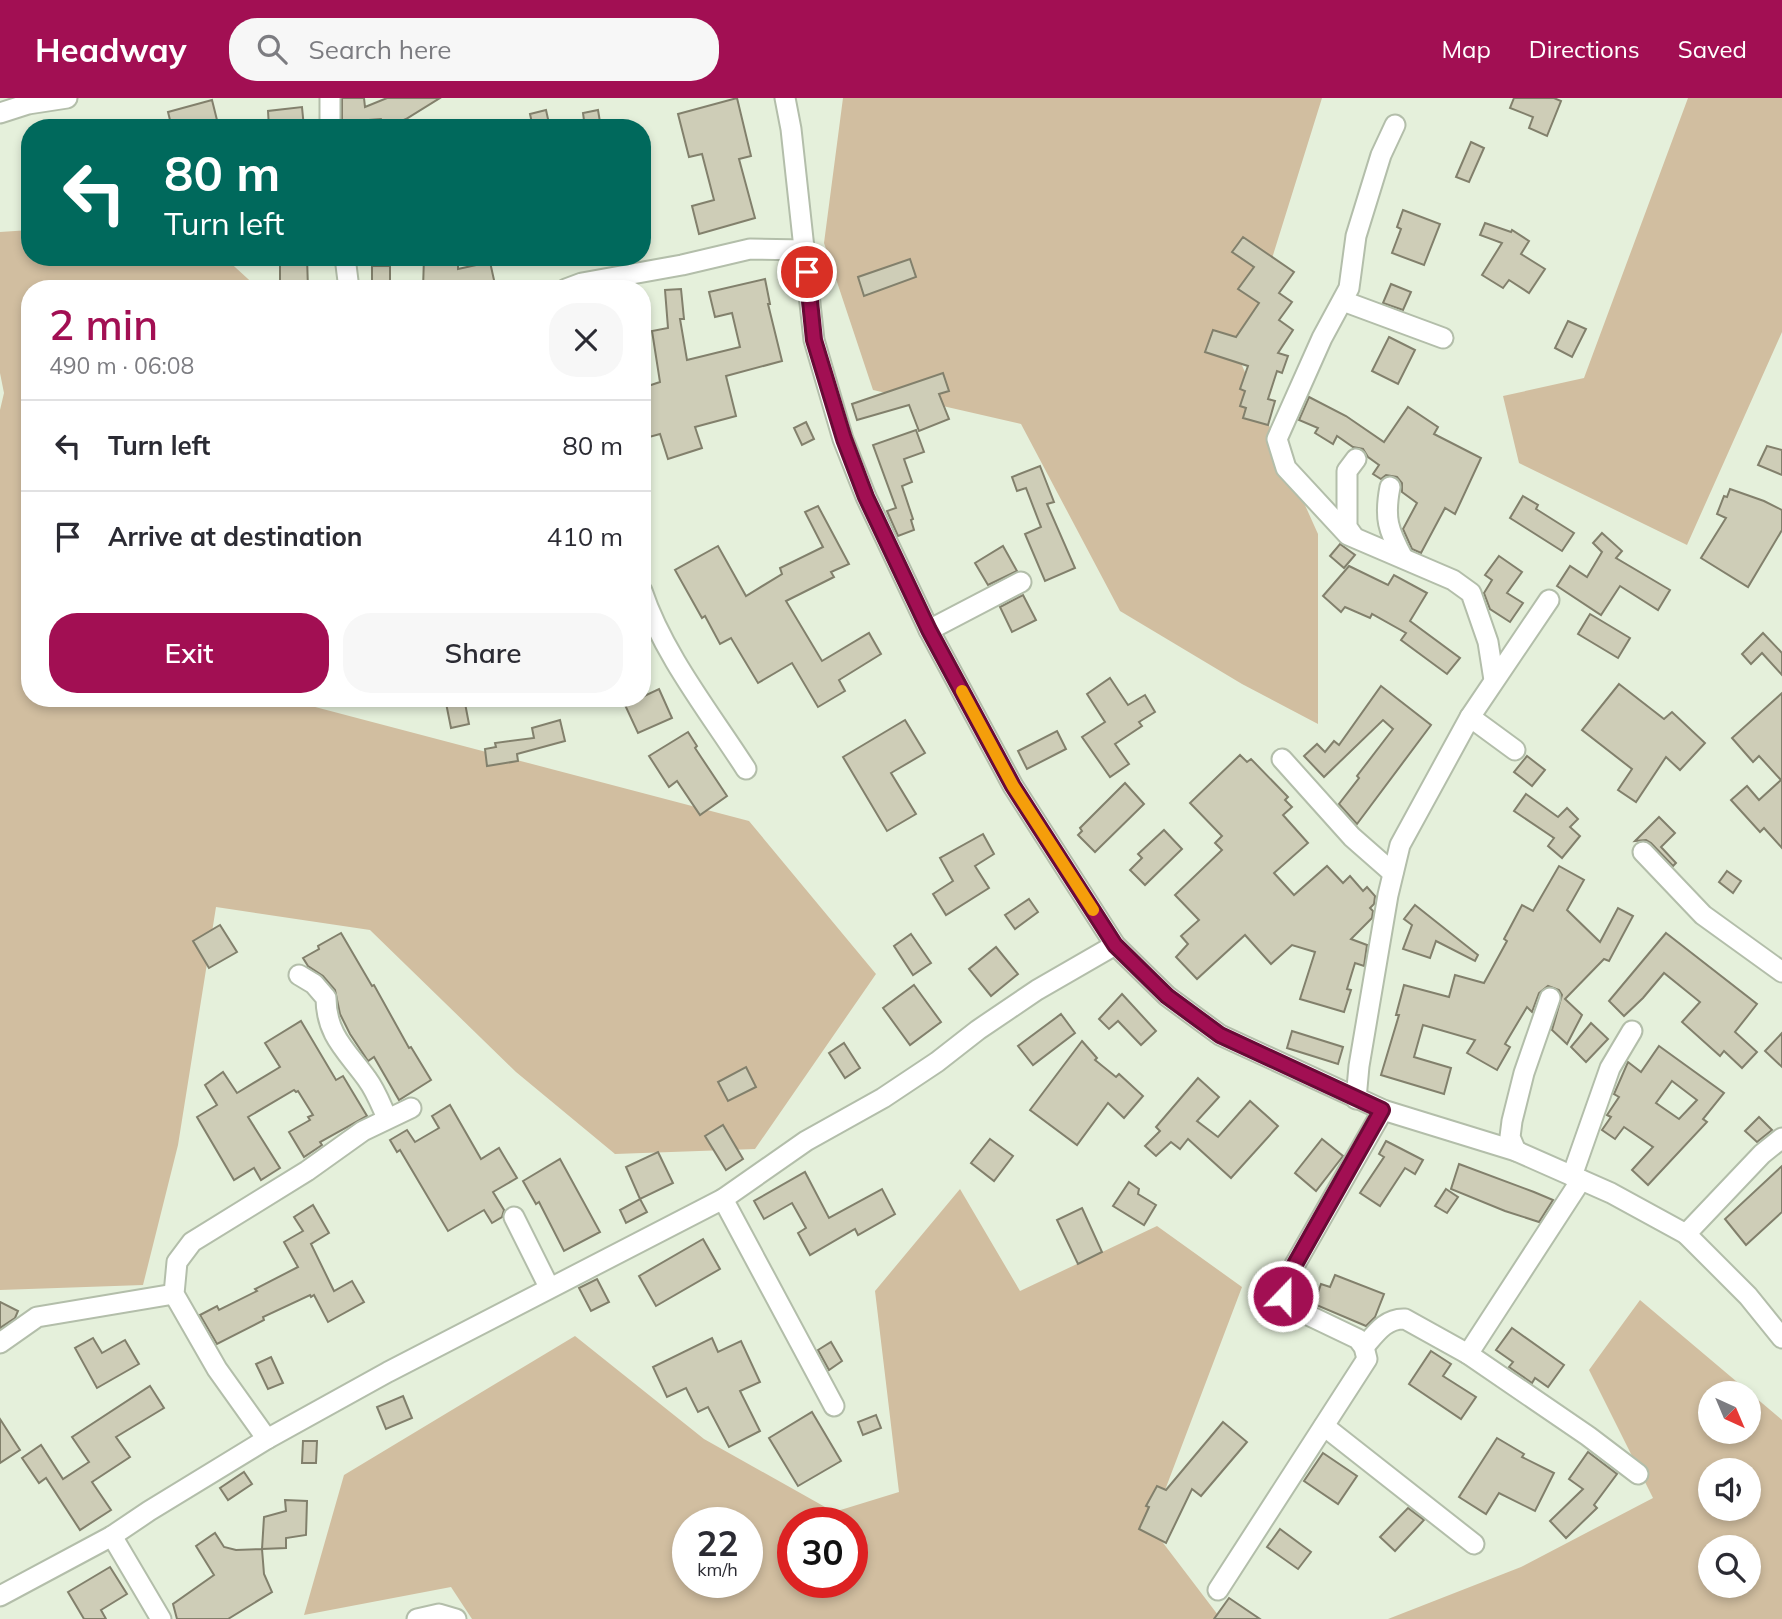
<!DOCTYPE html>
<meta charset="utf-8">
<style>
:root{--surface:#fff;--page:#f7f7f7;--text:#2b2b33;--muted:#7c7c81;--line:#e1e1e2;--accent:#a20f53}
body{margin:0;font-family:Mulish,sans-serif;background:var(--page);color:var(--text);height:100vh;display:flex;flex-direction:column;font-size:26px;white-space:nowrap}
*{box-sizing:border-box;margin:0}
p{font-size:23px;color:var(--muted)}
.icon{flex:none;width:38px;height:38px;fill:none;stroke:currentColor;stroke-width:2;stroke-linecap:round;stroke-linejoin:round}
.map{position:relative;flex:1;overflow:hidden}
.side{position:absolute;left:21px;top:182px;width:630px;height:427px;display:flex;flex-direction:column;background:var(--surface);border-radius:28px;box-shadow:0 4px 10px #0003}
.side>*{flex:none}
.guide{position:absolute;left:21px;top:21px;width:630px;height:147px;border-radius:28px;box-shadow:0 4px 10px #0003;background:#00695c;color:#fff;overflow:hidden}
.needle{width:46px;rotate:136deg}
.controls{position:absolute;left:1698px;top:1283px;display:grid;gap:14px}
.controls a{display:grid;place-items:center;width:63px;height:63px;border-radius:50%;background:var(--surface);box-shadow:0 4px 10px #0003;font-size:35px}
.speed{position:absolute;left:672px;top:1409px;display:flex;gap:14px;font-size:35px;font-weight:700;text-align:center}
.speed>*{display:grid;place-content:center;width:91px;height:91px;border-radius:50%;background:var(--surface);box-shadow:0 4px 10px #0003;line-height:1}
.speed small{font-size:18px;font-weight:400}
.speed .limit{border:10px solid #d22;background:#fff;color:#111}
.pin{position:absolute;display:grid;place-items:center;width:60px;height:60px;color:#fff;margin:-30px;border:4px solid #fff;border-radius:50%;box-shadow:0 2px 7px #0007}
.me{position:absolute;width:77px;margin:-38px;rotate:22deg;stroke-linejoin:round;filter:drop-shadow(0 0 5px #0008)}
.turn{display:flex;align-items:center;gap:24px;height:147px;padding:0 28px;font-size:32px}
.turn .icon{width:91px;height:91px;stroke-width:2.5}
.turn b{display:block;font-size:49px;line-height:60px}
.round{display:grid;place-items:center;flex:none;width:74px;height:74px;border-radius:28px;background:var(--page)}
.summary{display:flex;align-items:center;justify-content:space-between;height:119px;padding:0 28px}
h1{font-size:42px;font-weight:600;line-height:52px;color:var(--accent)}
.action{display:flex;gap:14px;margin-top:auto;padding:14px 28px}
.action a{flex:1;height:80px;border-radius:28px;background:var(--accent);color:#fff;font-size:28px;font-weight:600;line-height:80px;text-align:center}
.action a+a{background:var(--page);color:var(--text)}
ul{padding:0;list-style:none}
li{display:flex;align-items:center;gap:21px;height:91px;padding:0 28px;border-top:2px solid var(--line)}
li div{flex:1}
li b{display:block;font-size:26px}
li em{font-style:normal}
header{display:flex;align-items:center;gap:42px;box-sizing:border-box;height:98px;padding:0 35px;background:var(--accent);color:#fff}
header strong{font-size:33px}
nav{display:flex;gap:38px;margin-inline-start:auto;font-size:24px}
.search{width:490px;height:63px;background:var(--page);display:flex;align-items:center;gap:18px;box-sizing:border-box;padding:0 24px;border-radius:28px;color:var(--muted);font-size:26px}
.map>svg:first-child{display:block}
.green{fill:#d1bea0;fill-rule:evenodd}
.building{fill:#cecdb7;stroke:#82806c;stroke-width:2;fill-rule:evenodd}
.lines{fill:none;stroke-linecap:round;stroke-linejoin:round}
.minor-casing{stroke:#b3beaa;stroke-width:23}
.minor{stroke:#fff;stroke-width:19}
.route-casing{stroke:#690a36;stroke-width:18}
.route{stroke:#a20f53;stroke-width:12}
.slow{stroke:#f59e0b;stroke-width:12}
</style>
<header>
<strong>Headway</strong>
<div class="search"><svg class="icon" aria-label="search" viewBox="0 0 24 24"><circle cx="10" cy="10" r="6"/><path d="M15 15l6 6"/></svg>Search here</div>
<nav><a>Map</a><a>Directions</a><a>Saved</a></nav>
</header>
<div class="map">
<svg width="1782" height="1521" viewBox="0 0 1782 1521">
<rect width="100%" height="100%" fill="#e5f0db"/>
<!-- green -->
<g class="green">
<path d="M843 0H1322L1240 263 1318 436V626L1242 586 1120 513 1021 326 873 292 824 145Z"/>
<path d="M1688 0H1782V234L1687 447 1519 365 1503 298 1584 280Z"/>
<path d="M30 132V159H224L259 191H30V600H281L749 723 876 876 755 1051 615 1056 516 974 370 832 216 809 178 1047 143 1187 0 1192V312L4 295 0 275V134Z"/>
<path d="M960 1091 1020 1193 1157 1128 1242 1189 1151 1429 1221 1521H472L451 1489 304 1517 344 1377 575 1238 704 1341 834 1414 899 1394 875 1193ZM688 1424H747V1484H688ZM793 1424H852V1484H793Z"/>
<path d="M1640 1202 1782 1322V1521H1388L1521 1469 1653 1400 1589 1272ZM1710 1295H1748V1334H1710ZM1710 1372H1748V1410H1710ZM1710 1449H1748V1488H1710Z"/>
</g>
<!-- building -->
<g class="building">
<path d="M342 0H364L365 9 387 0H440L406 21 386 30 381 21 342 24Z"/>
<path d="M737 0 751 58 739 61 755 120 699 136 692 108 714 102 702 56 689 59 678 16Z"/>
<path d="M1514 0H1554L1561 3 1547 38 1529 30 1533 19 1510 10Z"/>
<path d="M212 2 219 30H172L168 14Z"/>
<path d="M302 9 304 30H269L268 13Z"/>
<path d="M546 12 550 30H533L530 16Z"/>
<path d="M598 12 601 30H585L583 15Z"/>
<path d="M1471 44 1484 50 1469 84 1456 79Z"/>
<path d="M1403 112 1440 126 1424 167 1392 155 1401 131 1397 129Z"/>
<path d="M1485 125 1511 134 1512 132 1529 143 1521 156 1545 171 1529 195 1509 182 1503 190 1482 177 1502 145 1480 137Z"/>
<path d="M1243 139 1294 174 1279 195 1292 204 1279 222 1293 232 1278 255 1288 258 1282 275 1277 273 1268 301 1275 303 1268 327 1243 320 1246 310 1240 308 1245 293 1240 291 1248 268 1205 254 1213 232 1236 239 1259 205 1238 191 1254 169 1232 154Z"/>
<path d="M280 159H307L308 191H280Z"/>
<path d="M424 159H458V171L490 164 496 191H423Z"/>
<path d="M910 161 916 179 864 198 858 179Z"/>
<rect x="372" y="168" width="18" height="23"/>
<path d="M765 181 770 206H768L782 263 726 278 736 318 695 329 702 350 668 361 660 336 642 341V290L660 284 652 233 668 230 665 192 681 191 684 221H680L687 262 740 249 732 215 715 219 709 194Z"/>
<path d="M1391 186 1411 194 1403 212 1383 205Z"/>
<path d="M1568 223 1586 231 1572 259 1555 250Z"/>
<path d="M1389 239 1415 252 1398 286 1372 273Z"/>
<path d="M943 275 949 293 939 296 949 321 919 333 909 307 857 322 852 306Z"/>
<path d="M1309 299 1346 318 1384 344 1408 309 1438 329 1434 336 1481 360 1455 416 1445 410 1421 455 1412 451 1403 431 1417 405 1402 394V385L1397 379 1386 377 1381 381 1373 376 1379 367 1368 359 1363 351 1353 349 1337 338 1333 346 1315 335 1318 330 1299 322Z"/>
<path d="M806 324 814 341 802 347 794 330Z"/>
<path d="M916 332 924 354 904 361 912 384 902 388 913 421 911 422 914 432 898 438 887 413 896 410 873 347Z"/>
<path d="M1767 348 1782 352V377L1758 367Z"/>
<path d="M1040 368 1054 404 1047 406 1075 470 1045 483 1025 436 1041 429 1026 390 1017 393 1012 379Z"/>
<path d="M1730 391 1764 403 1782 412V432L1748 489 1701 460 1726 420 1717 416 1724 398 1727 399Z"/>
<path d="M1523 398 1538 407 1536 411 1574 435 1562 453 1510 420Z"/>
<path d="M818 408 849 466 831 474 834 479 786 503 822 563 869 535 881 556 839 582 845 593 818 609 792 565 758 585 731 540 720 546 705 518 702 520 675 472 718 448 746 498 782 476 780 470 823 449 805 414Z"/>
<path d="M1602 435 1622 453 1616 460 1670 492 1658 512 1620 488 1601 517 1557 488 1570 468 1587 479 1602 454 1593 445Z"/>
<path d="M1340 446 1355 457 1344 470 1330 458Z"/>
<path d="M1003 448 1017 473 988 487 975 465Z"/>
<path d="M1499 458 1522 474 1507 495 1523 505 1510 524 1490 511 1484 495 1492 482 1485 477Z"/>
<path d="M1349 468 1388 487 1394 477 1427 495 1410 523 1460 560 1447 576 1401 542 1406 535 1372 516 1370 520 1345 509 1341 514 1323 498Z"/>
<path d="M1023 497 1036 522 1012 534 1000 509Z"/>
<path d="M1590 516 1630 540 1618 560 1578 536Z"/>
<path d="M1763 535 1782 555V577L1762 555 1751 566 1742 556Z"/>
<path d="M1110 580 1128 607 1145 597 1155 614 1139 624 1142 628 1115 646 1129 666 1110 679 1082 639 1105 624 1087 596Z"/>
<path d="M1619 586 1664 621 1672 614 1705 645 1680 672 1666 659 1636 704 1618 692 1632 671 1582 632Z"/>
<path d="M1381 588 1431 627 1357 726 1339 706 1359 680 1357 678 1393 631 1383 622 1324 679 1304 658 1317 646 1325 654 1334 643 1339 647Z"/>
<path d="M659 591 672 620 638 635 625 607Z"/>
<path d="M1782 595V750L1764 730 1760 734 1731 702 1747 688 1759 702 1781 682 1759 658 1753 664 1732 640Z"/>
<path d="M445 600H464L469 626 451 630Z"/>
<path d="M560 622 565 643 517 656 518 663 487 668 485 651 496 649 495 645 534 640 532 630Z"/>
<path d="M905 622 925 655 891 675 916 716 887 733 843 659Z"/>
<path d="M1057 633 1066 651 1027 671 1018 653Z"/>
<path d="M688 634 697 648 695 650 727 698 700 717 677 683 669 689 649 658Z"/>
<path d="M1240 657 1247 664 1251 661 1288 699 1285 702 1292 709 1283 717 1308 745 1274 775 1294 797 1327 768 1343 785 1350 778 1363 793 1367 789 1375 798 1374 806 1370 810 1373 813 1372 820 1351 841 1367 847 1364 868 1355 865 1347 891 1351 892 1344 914 1300 901 1315 854 1292 847 1271 866 1245 837 1197 881 1176 859 1188 846 1181 838 1199 822 1175 797 1222 752 1215 745 1222 738 1190 705Z"/>
<path d="M1527 658 1545 672 1532 688 1514 674Z"/>
<path d="M1125 685 1144 706 1095 754 1078 737 1082 733 1080 730Z"/>
<path d="M1526 696 1558 719 1567 710 1578 721 1570 729 1580 738 1562 760 1548 748 1554 740 1514 713Z"/>
<path d="M1659 719 1675 735 1661 749 1676 765 1673 768 1651 745 1646 742 1635 743Z"/>
<path d="M1164 732 1182 751 1145 787 1130 772 1142 760 1138 756Z"/>
<path d="M983 736 994 756 975 768 989 790 946 817 933 796 953 783 940 760Z"/>
<path d="M1559 768 1584 782 1567 812 1600 844 1618 810 1633 818 1609 863 1604 861 1565 901 1582 917 1567 946 1552 932 1562 897 1559 892 1548 888 1539 895 1532 914 1527 909 1505 946 1510 949 1497 972 1467 955 1475 942 1423 927 1414 959 1451 970 1444 996 1381 977 1399 917H1396L1404 887 1449 899 1455 877 1484 885 1507 843 1504 841 1522 807 1533 813Z"/>
<path d="M1727 773 1741 783 1733 795 1719 784Z"/>
<path d="M1029 801 1038 814 1015 831 1005 817Z"/>
<path d="M1415 807 1478 857 1475 863 1436 843 1430 860 1403 851 1412 827 1404 821Z"/>
<path d="M220 827 237 854 209 870 193 843Z"/>
<path d="M341 835 372 888 374 887 409 950 411 949 431 982 399 1002 374 959 368 963 350 936 340 916 335 892 323 878 308 868 303 860 319 851 318 848Z"/>
<path d="M1666 835 1757 906 1735 934 1757 954 1742 970 1724 953 1720 958 1682 924 1700 904 1664 875 1643 900 1624 918 1609 903Z"/>
<path d="M911 836 931 865 913 877 894 848Z"/>
<path d="M996 849 1018 876 991 898 969 871Z"/>
<path d="M914 887 941 924 910 947 883 910Z"/>
<path d="M1122 896 1156 933 1141 947 1118 923 1109 931 1099 921Z"/>
<path d="M1061 916 1075 935 1033 967 1018 948Z"/>
<path d="M301 923 336 982 343 978 367 1018 320 1044 322 1047 304 1059 289 1034 310 1022 308 1019 313 1017 298 993 296 994 294 992 248 1019 280 1070 261 1082 254 1070 234 1082 197 1019 217 1007 205 987 223 974 237 995 280 969 265 945Z"/>
<path d="M1591 925 1608 941 1586 964 1571 949Z"/>
<path d="M1292 933 1343 949 1338 966 1287 950Z"/>
<path d="M1782 935V969L1765 953Z"/>
<path d="M1082 943 1097 960 1095 962 1116 979 1119 976 1143 998 1124 1020 1108 1005 1077 1047 1030 1012Z"/>
<path d="M844 945 860 970 845 980 829 955Z"/>
<path d="M1659 948 1724 995 1703 1021 1707 1024 1648 1087 1632 1072 1653 1049 1624 1029 1615 1041 1602 1032 1611 1019 1607 1017 1619 999 1614 996 1628 964 1641 974ZM1672 983 1697 1002 1679 1021 1656 1005Z"/>
<path d="M746 969 756 989 728 1003 718 984Z"/>
<path d="M1198 980 1219 999 1197 1023 1218 1039 1250 1003 1278 1028 1231 1080 1188 1041 1180 1051 1171 1044 1156 1058 1145 1048 1160 1033 1156 1029Z"/>
<path d="M450 1007 481 1061 499 1050 517 1080 493 1094 504 1112 502 1119 492 1125 484 1112 448 1133 400 1052 397 1054 390 1042 407 1032 415 1044 439 1030 432 1018Z"/>
<path d="M1759 1019 1772 1032 1757 1044 1745 1033Z"/>
<path d="M723 1027 743 1061 726 1072 705 1038Z"/>
<path d="M990 1041 1013 1058 994 1083 971 1065Z"/>
<path d="M1322 1041 1343 1058 1316 1093 1295 1075Z"/>
<path d="M1386 1043 1423 1062 1415 1076 1405 1070 1380 1108 1360 1095 1384 1059 1379 1056Z"/>
<path d="M658 1054 673 1085 640 1101 626 1069Z"/>
<path d="M560 1061 600 1134 564 1153 539 1104 536 1106 523 1083Z"/>
<path d="M1459 1066 1534 1094 1553 1102 1539 1124 1505 1113 1451 1091Z"/>
<path d="M1782 1068V1114L1746 1147 1725 1121Z"/>
<path d="M805 1074 829 1120 882 1091 895 1116 858 1137 855 1131 810 1157 798 1135 806 1130 792 1105 764 1121 754 1103Z"/>
<path d="M1129 1084 1139 1091 1138 1096 1156 1107 1144 1127 1113 1108Z"/>
<path d="M1446 1091 1458 1099 1447 1115 1435 1108Z"/>
<path d="M640 1101 647 1114 626 1125 620 1112Z"/>
<path d="M313 1107 329 1135 311 1146 334 1193 352 1183 364 1204 328 1224 314 1197 311 1199 310 1197 263 1219 264 1222 217 1246 200 1217 217 1208 219 1212 257 1193 255 1191 298 1169 284 1144 303 1133 294 1119Z"/>
<path d="M1082 1110 1102 1154 1078 1166 1057 1122Z"/>
<path d="M703 1141 720 1171 656 1208 639 1178Z"/>
<path d="M1335 1177 1384 1196 1375 1219 1366 1228 1314 1206 1321 1186 1330 1189Z"/>
<path d="M597 1181 609 1204 591 1213 579 1190Z"/>
<path d="M0 1204 18 1213 15 1220 0 1230Z"/>
<path d="M1512 1230 1564 1267 1548 1289 1535 1280 1532 1285 1509 1269 1513 1264 1496 1252Z"/>
<path d="M93 1240 102 1255 125 1242 139 1266 97 1290 75 1250Z"/>
<path d="M712 1240 718 1254 741 1243 760 1284 740 1293 760 1333 729 1349 708 1309 698 1314 686 1290 667 1299 653 1269Z"/>
<path d="M831 1244 842 1263 829 1272 818 1252Z"/>
<path d="M1431 1253 1451 1266 1443 1278 1476 1299 1461 1321 1409 1286Z"/>
<path d="M271 1259 283 1285 268 1291 256 1266Z"/>
<path d="M150 1288 164 1310 116 1339 130 1359 92 1384 111 1412 80 1432 46 1380 39 1385 22 1360 41 1347 63 1381 89 1364 72 1339Z"/>
<path d="M403 1298 412 1320 386 1331 377 1309Z"/>
<path d="M812 1314 841 1363 798 1388 769 1340Z"/>
<path d="M876 1317 881 1330 863 1337 858 1324Z"/>
<path d="M0 1321 20 1352 0 1365Z"/>
<path d="M1223 1324 1247 1344 1201 1398 1192 1391 1166 1445 1139 1431 1149 1409 1146 1408 1157 1388 1166 1392Z"/>
<path d="M1497 1340 1524 1356 1522 1359 1554 1375 1535 1413 1499 1395 1486 1416 1459 1399Z"/>
<path d="M303 1343H317L316 1365H302Z"/>
<path d="M1588 1354 1617 1376 1594 1407 1597 1410 1566 1440 1550 1423 1583 1391 1569 1381Z"/>
<path d="M1323 1355 1357 1378 1338 1406 1304 1383Z"/>
<path d="M244 1374 252 1386 228 1402 220 1390Z"/>
<path d="M285 1402 307 1403 306 1437 286 1440V1450L262 1451 264 1476 272 1494 228 1521H177L173 1506 214 1477 196 1448 215 1435 224 1449 236 1452 262 1451 264 1419 286 1413Z"/>
<path d="M1408 1410 1424 1422 1395 1453 1380 1439Z"/>
<path d="M1280 1431 1311 1454 1298 1471 1267 1449Z"/>
<path d="M110 1469 127 1496 101 1512 106 1521H84L68 1494Z"/>
<path d="M1229 1500 1260 1521H1214Z"/>
</g>
<g class="lines">
<defs>
<g id="minor">
<path d="M785 0 791 31 814 242 843 341 866 399 929 532 1013 688 1115 847 1167 898 1220 937 1383 1012 1516 1053 1611 1095 1686 1136 1748 1198 1782 1240"/>
<path d="M0 15 28 6 67 0"/>
<path d="M1395 27 1381 57 1356 138 1349 190 1322 240 1277 341 1286 370 1348 437 1453 482 1471 495 1488 544 1494 582"/>
<path d="M330 30V0"/>
<path d="M345 159 349 191"/>
<path d="M566 191 582 185 682 167 750 151 805 152"/>
<path d="M1343 203 1443 240"/>
<path d="M1390 389C1384 420 1388 432 1403 460"/>
<path d="M1354 439 1347 429V373L1356 361"/>
<path d="M642 493C663 556 710 615 746 671"/>
<path d="M929 532 1021 484"/>
<path d="M1470 619 1515 652"/>
<path d="M1282 661 1352 739 1393 775"/>
<path d="M1643 754 1703 817 1782 874"/>
<path d="M299 877 314 886 326 900C326 937 347 953 367 981 376 993 381 1007 387 1020"/>
<path d="M1356 1001 1359 968 1388 797 1400 747 1470 619 1549 502"/>
<path d="M1516 1053 1510 1039 1512 1023 1524 975 1550 900"/>
<path d="M1572 1078 1610 970 1632 933"/>
<path d="M723 1101 834 1308"/>
<path d="M514 1119 549 1189"/>
<path d="M1686 1136 1762 1056 1782 1040"/>
<path d="M0 1245 37 1219 174 1196"/>
<path d="M1364 1249C1376 1235 1386 1220 1405 1221L1468 1256 1581 1082"/>
<path d="M1468 1256 1588 1338 1638 1376"/>
<path d="M1324 1328 1474 1446"/>
<path d="M267 1341 217 1271 174 1196 177 1164 192 1144 307 1073 363 1033 411 1010"/>
<path d="M112 1438 161 1521"/>
<path d="M1218 1492 1367 1261 1364 1249 1358 1241 1287 1207 1283 1198 1285 1184 1383 1012"/>
<path d="M0 1498 112 1438 149 1413 267 1341 388 1274 723 1101 806 1043 883 1000 937 964 978 932 1037 892 1115 847"/>
<path d="M417 1521 439 1516 456 1521"/>
</g>
</defs>
<!-- minor casing -->
<use href="#minor" class="minor-casing"/>
<!-- minor -->
<use href="#minor" class="minor"/>
</g>
<g class="lines">
<defs>
<path id="route" d="M807 174 814 242 844 341 866 399 929 532 1013 688 1115 847 1167 898 1220 937 1382 1012 1285 1184 1283 1198"/>
</defs>
<!-- route casing -->
<use href="#route" class="route-casing"/>
<!-- route -->
<use href="#route" class="route"/>
<!-- slow -->
<path class="slow" d="M962 593 1013 688 1093 812"/>
</g>
</svg>
<div class="controls">
<a><svg class="needle" viewBox="-14 -14 28 28"><path d="M0-13l5 13h-10z" fill="#e53935"/><path d="M0 13l5-13h-10z" fill="#7c7c81"/></svg></a>
<a><svg class="icon" aria-label="sound" viewBox="0 0 24 24"><path d="M4 9h4l5-4v14l-5-4H4zM17 9q2 3 0 6"/></svg></a>
<a><svg class="icon" aria-label="search" viewBox="0 0 24 24"><circle cx="10" cy="10" r="6"/><path d="M15 15l6 6"/></svg></a>
</div>
<div class="speed"><div>22<small>km/h</small></div><div class="limit">30</div></div>
<div class="pin" style="left:807px;top:174px;background:#d93025"><svg class="icon" aria-label="arrive" viewBox="0 0 24 24"><path d="M6 21V4h12l-3 4 3 4H6"/></svg></div>
<svg class="me" style="left:1283px;top:1198px" viewBox="-20 -20 40 40"><circle r="17" fill="#a20f53" stroke="#fff" stroke-width="3"/><path d="M0-11L8 9 0 5-8 9z" fill="#fff"/></svg>
<div class="guide">
<div class="turn"><svg class="icon" aria-label="left" viewBox="0 0 24 24"><path d="M17 20v-9H6M10 6l-5 5 5 5"/></svg><div><b>80 m</b>Turn left</div></div>
</div>
<section class="side">
<div class="summary"><div><h1>2 min</h1><p>490 m · 06:08</p></div><a class="round"><svg class="icon" aria-label="close" viewBox="0 0 24 24"><path d="M6 6l12 12M18 6L6 18"/></svg></a></div>
<ul>
<li><svg class="icon" aria-label="left" viewBox="0 0 24 24"><path d="M17 20v-9H6M10 6l-5 5 5 5"/></svg><div><b>Turn left</b></div><em>80 m</em></li>
<li><svg class="icon" aria-label="arrive" viewBox="0 0 24 24"><path d="M6 21V4h12l-3 4 3 4H6"/></svg><div><b>Arrive at destination</b></div><em>410 m</em></li>
</ul>
<div class="action"><a>Exit</a><a>Share</a></div>
</section>
</div>
